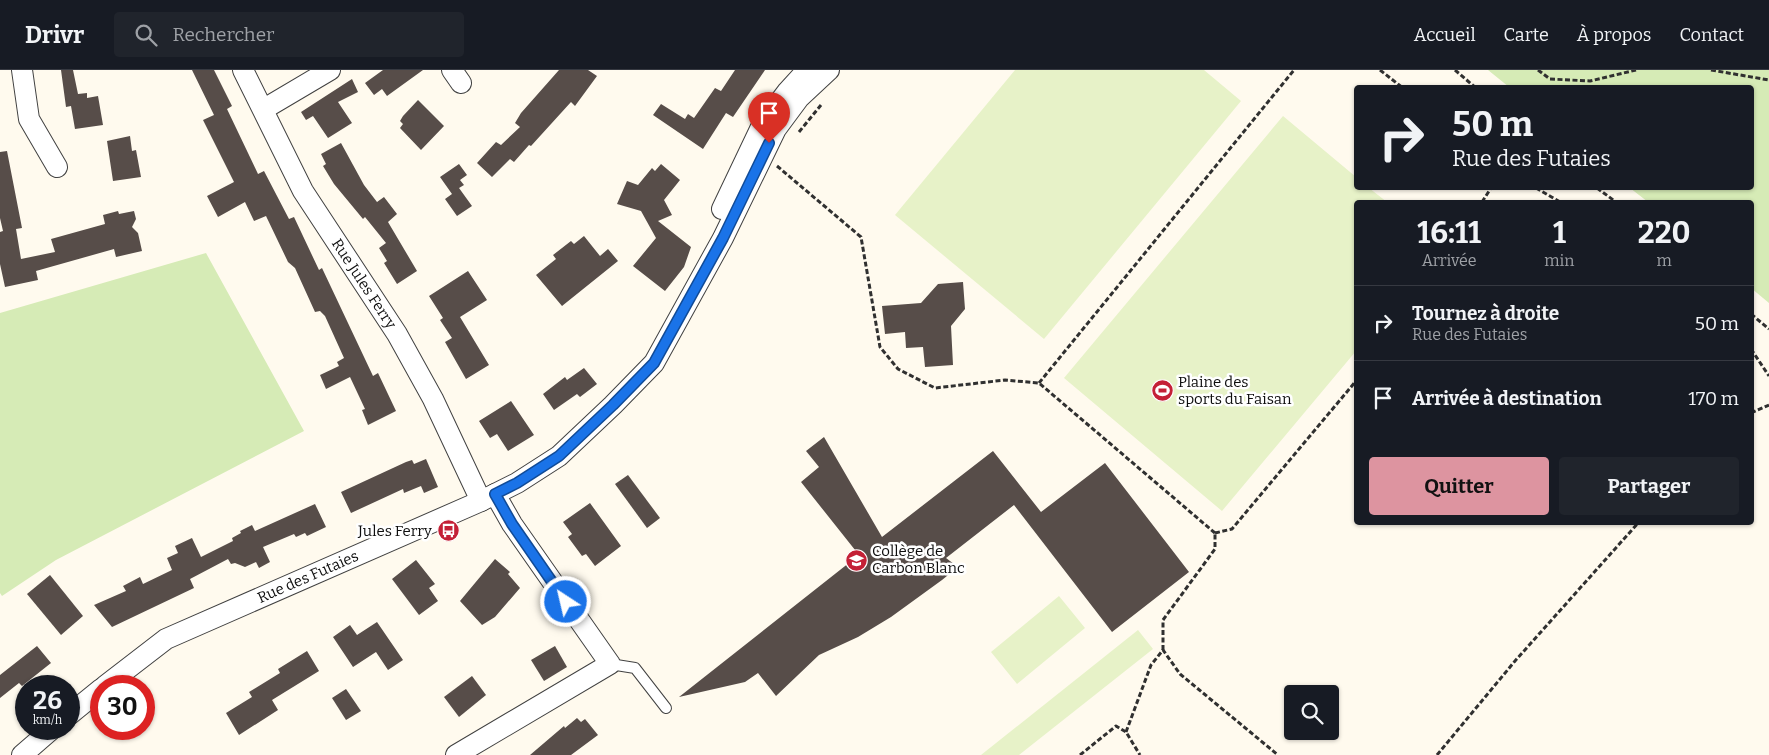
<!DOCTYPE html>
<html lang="fr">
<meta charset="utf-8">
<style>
:root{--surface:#171b24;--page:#20242c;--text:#f1f3f6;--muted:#9ea1a6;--line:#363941;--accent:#dd94a0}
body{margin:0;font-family:Bitter,serif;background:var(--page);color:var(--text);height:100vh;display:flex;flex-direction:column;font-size:19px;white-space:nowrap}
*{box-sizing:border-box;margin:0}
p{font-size:16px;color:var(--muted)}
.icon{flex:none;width:28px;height:28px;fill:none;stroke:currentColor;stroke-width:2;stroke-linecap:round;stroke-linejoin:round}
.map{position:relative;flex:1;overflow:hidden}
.drawer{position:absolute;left:1354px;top:130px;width:400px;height:325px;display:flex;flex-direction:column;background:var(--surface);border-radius:5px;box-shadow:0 1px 4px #0004}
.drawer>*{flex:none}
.top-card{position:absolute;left:1354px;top:15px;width:400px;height:105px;border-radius:5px;box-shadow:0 1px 4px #0004;background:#171b24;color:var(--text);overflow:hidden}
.controls{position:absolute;left:1284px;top:615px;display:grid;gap:10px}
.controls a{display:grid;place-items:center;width:55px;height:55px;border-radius:5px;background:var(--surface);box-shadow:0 1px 4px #0004;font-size:25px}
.speed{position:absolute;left:15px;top:605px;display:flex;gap:10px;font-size:25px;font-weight:700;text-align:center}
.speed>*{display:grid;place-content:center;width:65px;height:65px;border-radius:50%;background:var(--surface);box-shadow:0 1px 4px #0004;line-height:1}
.speed small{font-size:12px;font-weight:400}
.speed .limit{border:8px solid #d22;background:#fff;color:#111}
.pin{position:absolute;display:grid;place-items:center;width:42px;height:42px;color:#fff;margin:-51px -21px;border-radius:50% 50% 50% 0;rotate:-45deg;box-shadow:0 0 5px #0007}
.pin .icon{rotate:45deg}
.me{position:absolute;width:55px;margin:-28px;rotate:325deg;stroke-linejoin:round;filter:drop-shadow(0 0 4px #0008)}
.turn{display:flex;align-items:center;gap:18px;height:105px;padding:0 15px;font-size:22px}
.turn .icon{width:65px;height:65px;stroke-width:2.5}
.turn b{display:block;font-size:35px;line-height:42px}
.eta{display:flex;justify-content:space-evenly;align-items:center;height:85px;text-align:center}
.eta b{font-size:30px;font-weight:700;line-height:35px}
.cta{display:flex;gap:10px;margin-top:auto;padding:10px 15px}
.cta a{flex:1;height:58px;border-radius:5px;background:var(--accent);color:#111;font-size:20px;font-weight:700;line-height:58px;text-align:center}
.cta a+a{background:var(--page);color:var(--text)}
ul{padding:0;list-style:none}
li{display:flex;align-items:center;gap:15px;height:75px;padding:0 15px;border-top:1px solid var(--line)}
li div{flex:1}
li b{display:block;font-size:19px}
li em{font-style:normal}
header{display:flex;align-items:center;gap:30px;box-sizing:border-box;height:70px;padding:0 25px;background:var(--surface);border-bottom:1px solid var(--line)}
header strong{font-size:24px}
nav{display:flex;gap:28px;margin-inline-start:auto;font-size:18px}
.search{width:350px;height:45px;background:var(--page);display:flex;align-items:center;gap:12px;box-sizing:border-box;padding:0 18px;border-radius:5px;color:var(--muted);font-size:19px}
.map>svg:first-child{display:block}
.green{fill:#d6ebb6}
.pitch{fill:#e7f2c8}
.building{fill:#574d49}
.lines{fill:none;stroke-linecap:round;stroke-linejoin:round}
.lane-casing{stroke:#414141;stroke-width:12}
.street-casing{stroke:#414141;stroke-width:22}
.path{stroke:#303030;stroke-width:3;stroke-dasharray:5 2.5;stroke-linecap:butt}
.lane{stroke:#fff;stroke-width:10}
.street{stroke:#fff;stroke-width:20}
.route-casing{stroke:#114b97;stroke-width:12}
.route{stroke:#1a73e8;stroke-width:9}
.labels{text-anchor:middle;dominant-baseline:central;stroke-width:5;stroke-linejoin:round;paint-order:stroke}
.street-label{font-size:15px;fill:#0e0e0e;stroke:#fff}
.poi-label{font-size:15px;fill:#0e0e0e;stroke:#fff;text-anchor:start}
</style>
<header>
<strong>Drivr</strong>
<div class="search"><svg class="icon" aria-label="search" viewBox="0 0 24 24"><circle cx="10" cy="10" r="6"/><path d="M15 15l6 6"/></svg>Rechercher</div>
<nav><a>Accueil</a><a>Carte</a><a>À propos</a><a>Contact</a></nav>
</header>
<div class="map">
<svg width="1769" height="685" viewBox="0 0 1769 685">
<rect width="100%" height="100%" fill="#fffaee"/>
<!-- green -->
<g class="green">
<path d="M1488 0H1769V233L1751 218V132H1648L1630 118H1751V18L1509 17Z"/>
<path d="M206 183 304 361 56 490 2 526 0 523V243Z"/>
</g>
<!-- pitch -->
<g class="pitch">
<path d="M1015 0H1204L1241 31 1044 269 895 145Z"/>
<path d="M1283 46 1356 107V118H1369L1387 132H1356V281L1222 441 1064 308Z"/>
<path d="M1059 526 1085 558 1017 614 991 582Z"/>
<path d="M1138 560 1153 579 1019 685H981Z"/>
</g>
<!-- building -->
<g class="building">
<path d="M61 0H73L78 24 87 23V28L98 26 103 55 75 59 71 36 66 37Z"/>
<path d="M192 0H214L232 36 227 39 258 104 264 101 289 149 294 147 319 200 322 198 373 306 378 303 396 341 368 355 362 340 365 339 350 307 326 319 320 305 339 296 337 292 344 288 325 246 320 241 315 242 295 198 288 192 266 146 254 151 245 132 218 147 207 126 234 112 203 50 214 45Z"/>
<path d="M383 0H423L387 26 382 19 374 25 365 13Z"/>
<path d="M559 0H588L597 6 575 36 571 32 531 76 529 75 514 92 510 89 492 107 477 93 496 72 501 75 520 57 515 53 521 43Z"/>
<path d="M735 0H765L733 47 726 43 703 79 653 45 661 34 685 49 688 44 694 48 715 18 721 21Z"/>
<path d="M352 9 358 22 338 32 352 53 328 68 313 46 306 50 301 42Z"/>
<path d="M418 30 444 56 421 80 400 58 403 54 400 51 403 46Z"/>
<path d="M130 66 132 81 136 80 141 107 113 111 107 71Z"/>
<path d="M341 73 364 115 377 132 384 127 397 144 388 152 417 201 397 214 384 193 387 191 379 178 386 173 365 147 363 149 334 114 323 96 326 94 321 84Z"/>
<path d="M7 81 22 158 16 159 21 189 55 182 51 169 105 154 103 145 118 141 119 144 134 141 136 149 132 157 138 163 142 181 116 187 114 179 36 201 38 210 5 217 0 194V162L3 161 0 148V82Z"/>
<path d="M459 94 467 105 460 110 464 115 459 118 472 136 457 146 445 129 452 124 440 107Z"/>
<path d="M661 94 680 110 664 130 672 145 658 151 691 177 684 197 665 221 633 196 656 168 641 141 617 134 627 111 638 115 652 98 655 101Z"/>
<path d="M584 166 600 186 608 179 618 191 562 236 536 205 556 189 553 185 571 171 574 174Z"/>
<path d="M468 201 487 230 460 247 489 295 466 309 445 272 452 268 440 250 443 248 429 226Z"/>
<path d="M963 212 965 239 951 256 953 295 925 297 923 277 906 278 905 262 885 264 882 236 921 233 938 214Z"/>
<path d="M584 298 597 314 580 327 577 324 554 340 543 324 565 307 567 310Z"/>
<path d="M511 331 534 365 508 381 497 364 490 368 479 351Z"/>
<path d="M824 367 882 467 993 381 1041 442 1105 393 1189 502 1112 562 1014 435 946 488 958 497 942 510 891 547 858 567 819 585 776 626 758 603 745 612 679 627 859 485 801 412 819 397 806 381Z"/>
<path d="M426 389 438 417 424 423 421 416 404 423 403 419 351 443 341 422 406 392 412 390 414 394Z"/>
<path d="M628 405 660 448 647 458 615 414Z"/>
<path d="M590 433 621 476 595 496 586 484 582 486 568 467 572 464 563 452Z"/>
<path d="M315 434 326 457 307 466 305 463 296 467 294 464 263 477 270 492 259 498 256 492 245 497 235 493 231 494 228 489 190 509 194 518 112 557 94 535 126 521 123 516 140 507 143 514 172 500 167 488 178 483 175 476 192 468 201 487 233 471 232 468 241 463 240 461 252 455 255 461Z"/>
<path d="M495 489 510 502 508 504 520 518 495 547 482 555 460 531Z"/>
<path d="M416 490 435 514 429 518 438 531 419 545 392 509Z"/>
<path d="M50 505 83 546 61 565 27 524Z"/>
<path d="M377 552 403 590 388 600 376 582 353 597 333 567 350 555 357 565Z"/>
<path d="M37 576 51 593 22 616 19 613 0 628V605Z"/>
<path d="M555 576 567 597 544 611 531 590Z"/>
<path d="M307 581 319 601 272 630 278 640 239 665 226 643 252 627 249 622 280 603 278 599Z"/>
<path d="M472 606 486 625 459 647 444 627Z"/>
<path d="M346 619 361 641 346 650 332 628Z"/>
<path d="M577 648 581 652 585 649 598 665 571 685H530L564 656 565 658Z"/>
</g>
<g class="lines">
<defs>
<path id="lane" d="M610 594 635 598 666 638"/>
<g id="street">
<path d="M22 0 29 49 57 97"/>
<path id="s1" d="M243 0 303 121 397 264 433 329 481 431"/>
<path d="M452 0 461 13"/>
<path d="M264 39 330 0"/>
<path d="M722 139 762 55 787 22 807 0"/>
<path id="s2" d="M105 616 166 569 481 431 517 413 559 386 613 335 654 293 723 168 776 59 799 28 829 0"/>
<path d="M69 645 101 619"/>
<path d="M22 685 52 659"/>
<path d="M456 685 610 594 512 454 495 424"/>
</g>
</defs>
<!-- lane casing -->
<use href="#lane" class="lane-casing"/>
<!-- street casing -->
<use href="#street" class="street-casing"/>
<!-- path -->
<g class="path">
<path d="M1380 0 1403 18"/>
<path d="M1455 0 1476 18"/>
<path d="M1538 0 1550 9 1590 11 1636 0"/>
<path d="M1711 0 1769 10"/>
<path d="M799 62 821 35"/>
<path d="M777 96 861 167 880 277 898 299 935 318 1005 310 1039 313 1215 463"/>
<path d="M1536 118 1560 132"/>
<path d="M1597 118 1616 132"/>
<path d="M1482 132 1491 118"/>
<path d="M1751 244 1769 259"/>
<path d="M1751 279 1769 306"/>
<path d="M1039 313 1294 0"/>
<path d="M1751 343 1769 335"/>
<path d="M1215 463 1232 459 1356 311"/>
<path d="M1163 580V550L1215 479V463"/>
<path d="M1126 662 1151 595 1163 580 1180 604 1278 685"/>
<path d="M1080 685 1116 656 1126 662 1140 685"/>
<path d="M1437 685 1515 591 1639 452"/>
</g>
<!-- lane -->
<use href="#lane" class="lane"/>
<!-- street -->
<use href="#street" class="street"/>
</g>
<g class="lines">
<defs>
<path id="route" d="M566 532 512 454 495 424 517 413 559 386 613 335 654 293 723 168 769 73"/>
</defs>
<!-- route casing -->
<use href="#route" class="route-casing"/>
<!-- route -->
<use href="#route" class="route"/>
</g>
<!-- icons -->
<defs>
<symbol id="stadium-disc" viewBox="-11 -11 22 22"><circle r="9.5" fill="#c42036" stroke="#fff"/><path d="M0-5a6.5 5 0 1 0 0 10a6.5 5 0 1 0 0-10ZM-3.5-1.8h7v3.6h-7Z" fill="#fff"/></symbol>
<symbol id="bus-disc" viewBox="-11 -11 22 22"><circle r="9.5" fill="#c42036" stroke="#fff"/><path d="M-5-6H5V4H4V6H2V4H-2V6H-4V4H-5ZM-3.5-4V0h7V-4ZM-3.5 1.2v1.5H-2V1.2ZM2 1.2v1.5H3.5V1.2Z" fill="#fff"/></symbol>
<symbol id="school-disc" viewBox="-11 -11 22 22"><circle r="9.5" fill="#c42036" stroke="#fff"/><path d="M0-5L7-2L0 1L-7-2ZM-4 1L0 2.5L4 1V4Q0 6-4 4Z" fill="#fff"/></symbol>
</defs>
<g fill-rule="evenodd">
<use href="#stadium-disc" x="1150" y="308" width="25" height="25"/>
<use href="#bus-disc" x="436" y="448" width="25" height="25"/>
<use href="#school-disc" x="844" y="478" width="25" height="25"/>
</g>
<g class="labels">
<!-- street labels -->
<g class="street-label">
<text stroke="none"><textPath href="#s1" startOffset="246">Rue Jules Ferry</textPath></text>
<text stroke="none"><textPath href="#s2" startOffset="232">Rue des Futaies</textPath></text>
</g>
<!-- poi labels -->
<g class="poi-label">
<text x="1178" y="312">Plaine des<tspan x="1178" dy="17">sports du Faisan</tspan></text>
<text x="432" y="461" text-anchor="end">Jules Ferry</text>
<text x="872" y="481">Collège de<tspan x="872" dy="17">Carbon Blanc</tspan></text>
</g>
</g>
</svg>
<div class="controls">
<a><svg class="icon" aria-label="search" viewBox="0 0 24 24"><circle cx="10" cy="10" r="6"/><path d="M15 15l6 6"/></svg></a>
</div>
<div class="speed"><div>26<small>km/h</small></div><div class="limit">30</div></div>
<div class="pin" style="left:769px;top:73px;background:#d93025"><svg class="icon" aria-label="arrive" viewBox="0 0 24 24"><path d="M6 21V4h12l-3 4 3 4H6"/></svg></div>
<svg class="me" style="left:566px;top:532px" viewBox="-20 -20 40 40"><circle r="17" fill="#1a73e8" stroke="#fff" stroke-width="3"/><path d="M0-11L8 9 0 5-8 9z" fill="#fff"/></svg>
<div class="top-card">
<div class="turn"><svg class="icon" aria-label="right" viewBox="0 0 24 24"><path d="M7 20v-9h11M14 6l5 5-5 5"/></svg><div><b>50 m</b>Rue des Futaies</div></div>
</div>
<section class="drawer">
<div class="eta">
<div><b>16:11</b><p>Arrivée</p></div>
<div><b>1</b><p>min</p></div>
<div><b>220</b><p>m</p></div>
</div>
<ul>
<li><svg class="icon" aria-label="right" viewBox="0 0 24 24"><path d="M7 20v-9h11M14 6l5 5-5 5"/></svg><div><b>Tournez à droite</b><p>Rue des Futaies</p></div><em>50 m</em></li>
<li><svg class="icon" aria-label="arrive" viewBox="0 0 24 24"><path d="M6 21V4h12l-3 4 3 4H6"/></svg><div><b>Arrivée à destination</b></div><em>170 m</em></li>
</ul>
<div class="cta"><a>Quitter</a><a>Partager</a></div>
</section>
</div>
